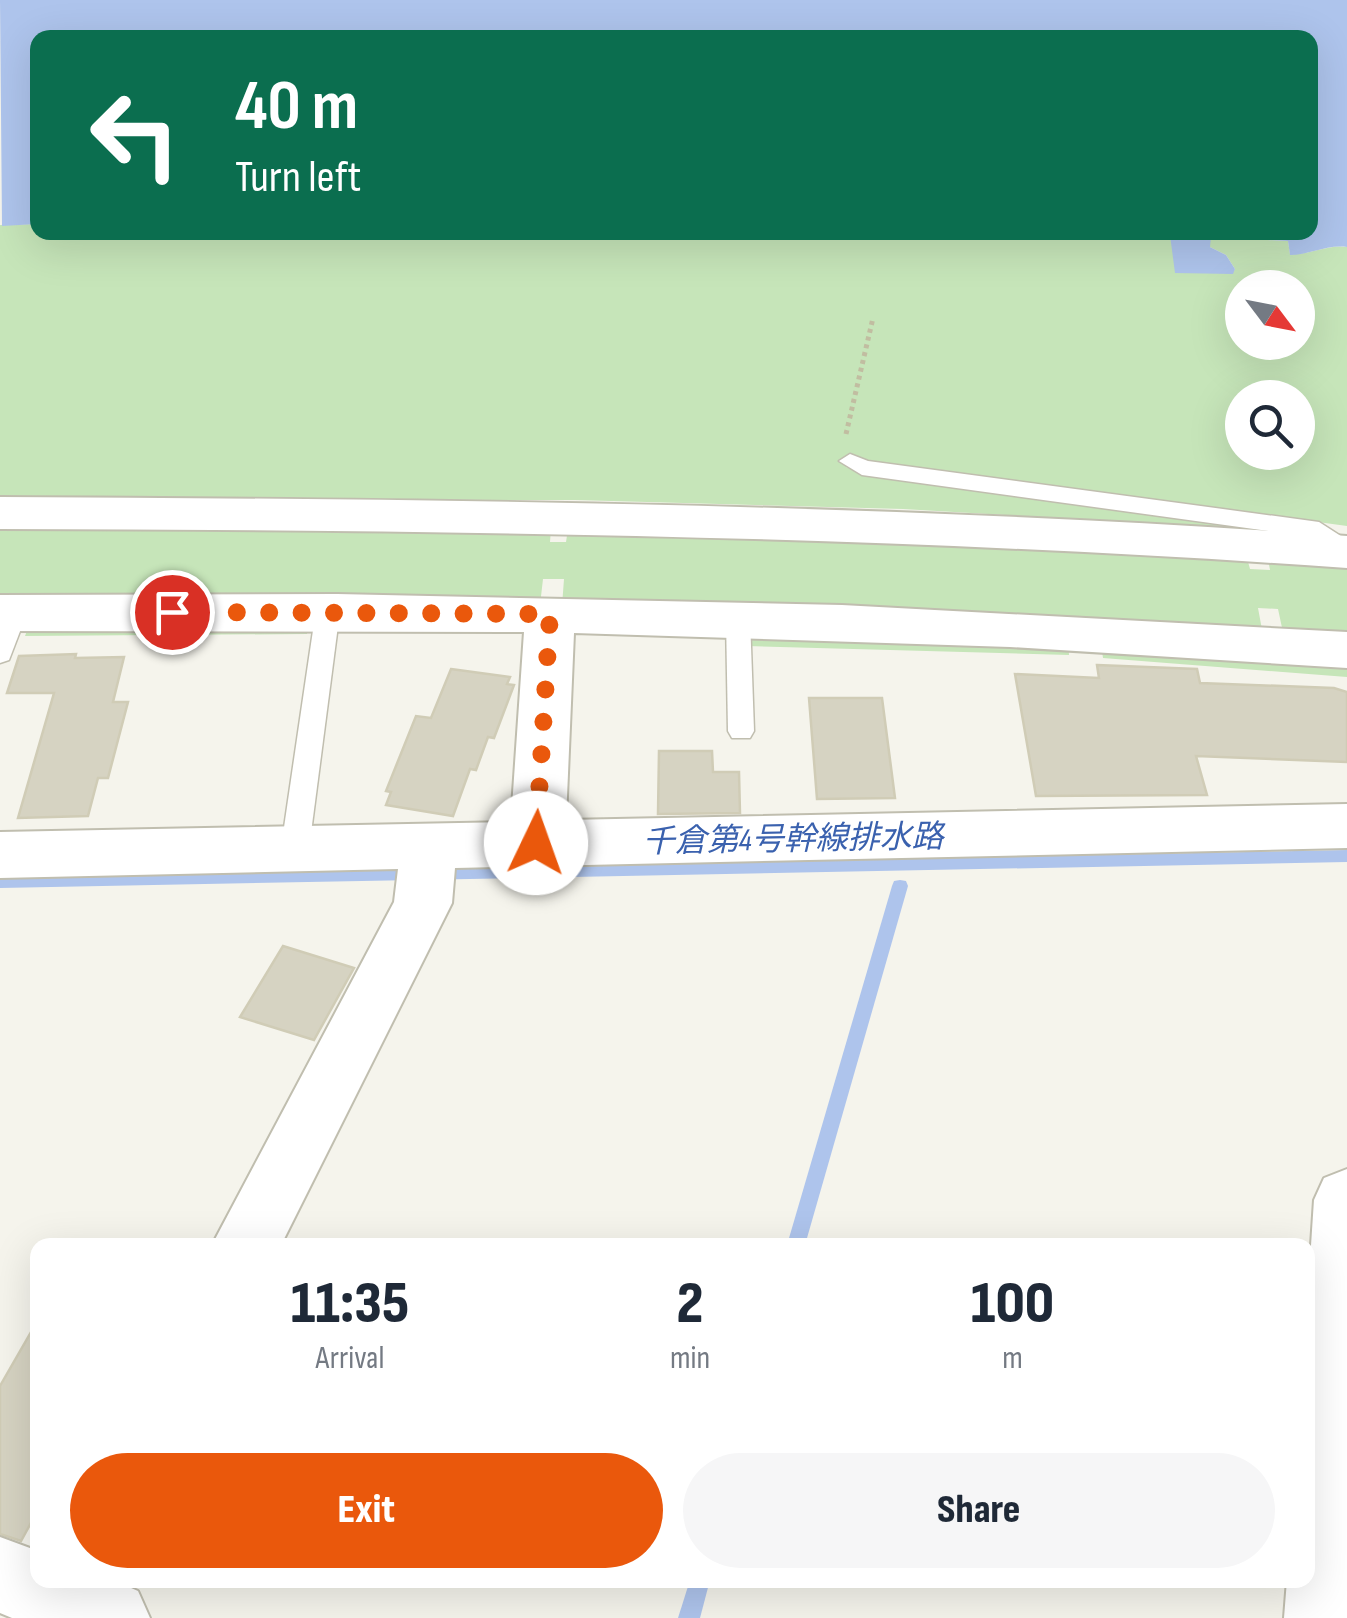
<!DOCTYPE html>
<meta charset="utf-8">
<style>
:root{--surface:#fff;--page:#f6f6f7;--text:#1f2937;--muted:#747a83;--accent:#ea580c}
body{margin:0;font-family:"Sofia Sans Condensed","Noto Sans JP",sans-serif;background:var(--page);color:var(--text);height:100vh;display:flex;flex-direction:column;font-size:38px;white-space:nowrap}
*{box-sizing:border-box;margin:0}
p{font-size:32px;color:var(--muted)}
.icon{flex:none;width:55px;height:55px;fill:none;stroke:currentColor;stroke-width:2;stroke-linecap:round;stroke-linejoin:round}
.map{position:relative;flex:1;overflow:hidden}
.panel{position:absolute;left:30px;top:1238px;width:1285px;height:350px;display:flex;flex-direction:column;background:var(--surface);border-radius:20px;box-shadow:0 10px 40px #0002}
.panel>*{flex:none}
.guide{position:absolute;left:30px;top:30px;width:1288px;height:210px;border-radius:20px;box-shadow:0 10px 40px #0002;background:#0b6e4f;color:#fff;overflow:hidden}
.needle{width:65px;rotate:122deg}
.buttons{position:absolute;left:1225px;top:270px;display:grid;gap:20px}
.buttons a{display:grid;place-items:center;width:90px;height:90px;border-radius:50%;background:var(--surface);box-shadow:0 10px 40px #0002;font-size:50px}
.pin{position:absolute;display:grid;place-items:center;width:85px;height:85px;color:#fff;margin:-42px;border:5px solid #fff;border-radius:50%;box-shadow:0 2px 10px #0007}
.me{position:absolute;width:110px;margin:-55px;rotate:3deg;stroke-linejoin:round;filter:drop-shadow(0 0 8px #0008)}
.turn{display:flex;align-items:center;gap:35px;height:210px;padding:0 40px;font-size:45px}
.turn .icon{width:130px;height:130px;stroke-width:2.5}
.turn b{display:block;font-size:70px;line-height:85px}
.eta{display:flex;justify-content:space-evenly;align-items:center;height:170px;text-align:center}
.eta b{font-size:60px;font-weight:800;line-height:70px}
.button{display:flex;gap:20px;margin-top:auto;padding:20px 40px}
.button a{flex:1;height:115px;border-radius:60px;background:var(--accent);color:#fff;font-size:40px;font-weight:800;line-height:115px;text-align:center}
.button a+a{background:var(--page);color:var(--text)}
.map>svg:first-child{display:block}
.green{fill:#c6e5b9;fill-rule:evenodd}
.water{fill:#aec4ec}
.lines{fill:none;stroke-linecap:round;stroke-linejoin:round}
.stream{fill:#aec4ec;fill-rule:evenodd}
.building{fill:#d6d3c2;stroke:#d0ccb6;stroke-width:2.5}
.service-casing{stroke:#c0beaf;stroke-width:3}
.minor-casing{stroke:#c0beaf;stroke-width:4}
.path{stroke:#c1bda1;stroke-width:5;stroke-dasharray:4 4;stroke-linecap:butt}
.service{fill:#fff;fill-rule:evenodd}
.minor{fill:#fff;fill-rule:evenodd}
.route{stroke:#ea580c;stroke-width:18;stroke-dasharray:0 32.4}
.labels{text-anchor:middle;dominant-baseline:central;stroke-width:8;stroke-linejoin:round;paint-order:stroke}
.water-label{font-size:32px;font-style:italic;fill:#3a61ae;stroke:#fff}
</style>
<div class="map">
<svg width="1347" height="1618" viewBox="0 0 1347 1618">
<rect width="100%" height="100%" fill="#f5f4ec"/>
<!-- green -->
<g class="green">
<path d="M37 224 38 232H1097L1098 239 1105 238 1104 233 1170 235 1232 274 1235 269 1226 255 1210 247V237L1288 241 1290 254C1310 255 1328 244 1347 247V526L866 461 846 467 866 475 1276 531 903 509 575 500 0 499V225ZM1242 288H1298V342H1242ZM1242 398H1298V452H1242Z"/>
<path d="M0 528 551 529 550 542H566L568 529 1247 558 1250 569 1270 570 1268 559 1347 566V641L1284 637 1278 609 1258 608 1263 635 562 606 564 579H543L540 605 0 604Z"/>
<path d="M31 620 309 621 307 634 25 636Z"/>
<path d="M749 628 1068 640 1069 655 747 646Z"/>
<path d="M1101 644 1347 657V677L1103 658Z"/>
</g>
<!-- water -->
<path class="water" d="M0 0H1347V247C1328 244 1309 255 1290 255L1288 241 1211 237 1210 247 1226 255 1235 269 1233 274 1175 273 1170 235 1129 233 1310 232V38H38L37 224 2 226Z"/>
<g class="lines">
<!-- stream -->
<g class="stream">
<path d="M1347 850V862L0 888V876Z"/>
<path d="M900 880 906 881 908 886 805 1245H787L892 886 894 881Z"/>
<path d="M690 1580H710L700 1618H678Z"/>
</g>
</g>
<!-- building -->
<g class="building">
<path d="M76 654 75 658 124 657 113 702H128L108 778H98L88 816 18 818 54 693H7L19 656Z"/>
<path d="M1097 665 1197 669 1200 683 1334 688 1347 692V762L1196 756 1207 795 1036 796 1015 674 1099 678Z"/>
<path d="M451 669 510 677 507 684 514 685 494 738 488 737 476 770 470 769 453 816 386 805 391 792 386 791 416 716 431 718Z"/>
<path d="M809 698H882L895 798 817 799Z"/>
<path d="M659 751H712L713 772H739L740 813 658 814Z"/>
<path d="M283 946 354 968 314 1040 240 1017Z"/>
<path d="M38 1320V1510L21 1541 0 1534V1386Z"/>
</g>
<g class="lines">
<defs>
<g id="service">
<path d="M850 454 868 461 1319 522 1347 540V560L1338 558 1312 537 862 475 839 461Z"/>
<path d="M328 601 340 610 309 848 305 856 295 859 285 856 281 848 316 610Z"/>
<path d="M15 604 27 613 9 660 0 663V620L6 607Z"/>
<path d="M738 609 750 618 754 731 750 738H732L728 731 726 618Z"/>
</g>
<g id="minor">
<path d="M0 497C450 499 898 504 1347 536V568C898 536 450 530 0 529Z"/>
<path d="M337 594 842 605 1347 632V668L1010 647 574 633 566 820 1347 804V848L455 868 452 903 281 1245H212L394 902 398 869 0 878V832L511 822 524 632 0 631V595Z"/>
<path d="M1347 1169V1618H1284L1287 1580H1308V1291L1314 1200 1324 1178Z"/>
<path d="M0 1537 38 1551V1580H113L138 1591 150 1618H12L0 1613Z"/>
</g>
</defs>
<!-- service casing -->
<use href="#service" class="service-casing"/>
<!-- minor casing -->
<use href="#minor" class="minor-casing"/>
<!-- path -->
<path class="path" d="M846 434 873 318"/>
<!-- service -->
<use href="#service" class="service"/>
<!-- minor -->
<use href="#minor" class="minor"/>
</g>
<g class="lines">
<!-- route -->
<path class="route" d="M172 612 550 614 536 843"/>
</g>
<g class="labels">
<!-- water labels -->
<g class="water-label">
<text transform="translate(793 840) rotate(-1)">千倉第4号幹線排水路</text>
</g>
</g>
</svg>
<div class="buttons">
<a><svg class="needle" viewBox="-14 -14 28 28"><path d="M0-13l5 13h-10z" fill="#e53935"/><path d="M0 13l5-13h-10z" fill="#747a83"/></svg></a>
<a><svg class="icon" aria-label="search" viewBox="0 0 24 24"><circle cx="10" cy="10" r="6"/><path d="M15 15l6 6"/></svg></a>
</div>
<div class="pin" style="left:172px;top:612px;background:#d93025"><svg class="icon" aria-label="arrive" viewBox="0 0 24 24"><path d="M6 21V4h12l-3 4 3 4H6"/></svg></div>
<svg class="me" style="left:536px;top:843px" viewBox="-20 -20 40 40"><circle r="19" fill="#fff"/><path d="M0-13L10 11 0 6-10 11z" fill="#ea580c"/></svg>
<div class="guide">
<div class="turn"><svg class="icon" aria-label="left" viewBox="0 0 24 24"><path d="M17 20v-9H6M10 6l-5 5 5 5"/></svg><div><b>40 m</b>Turn left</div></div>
</div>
<section class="panel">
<div class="eta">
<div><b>11:35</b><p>Arrival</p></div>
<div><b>2</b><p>min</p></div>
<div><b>100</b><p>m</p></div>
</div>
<div class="button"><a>Exit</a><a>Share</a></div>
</section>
</div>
